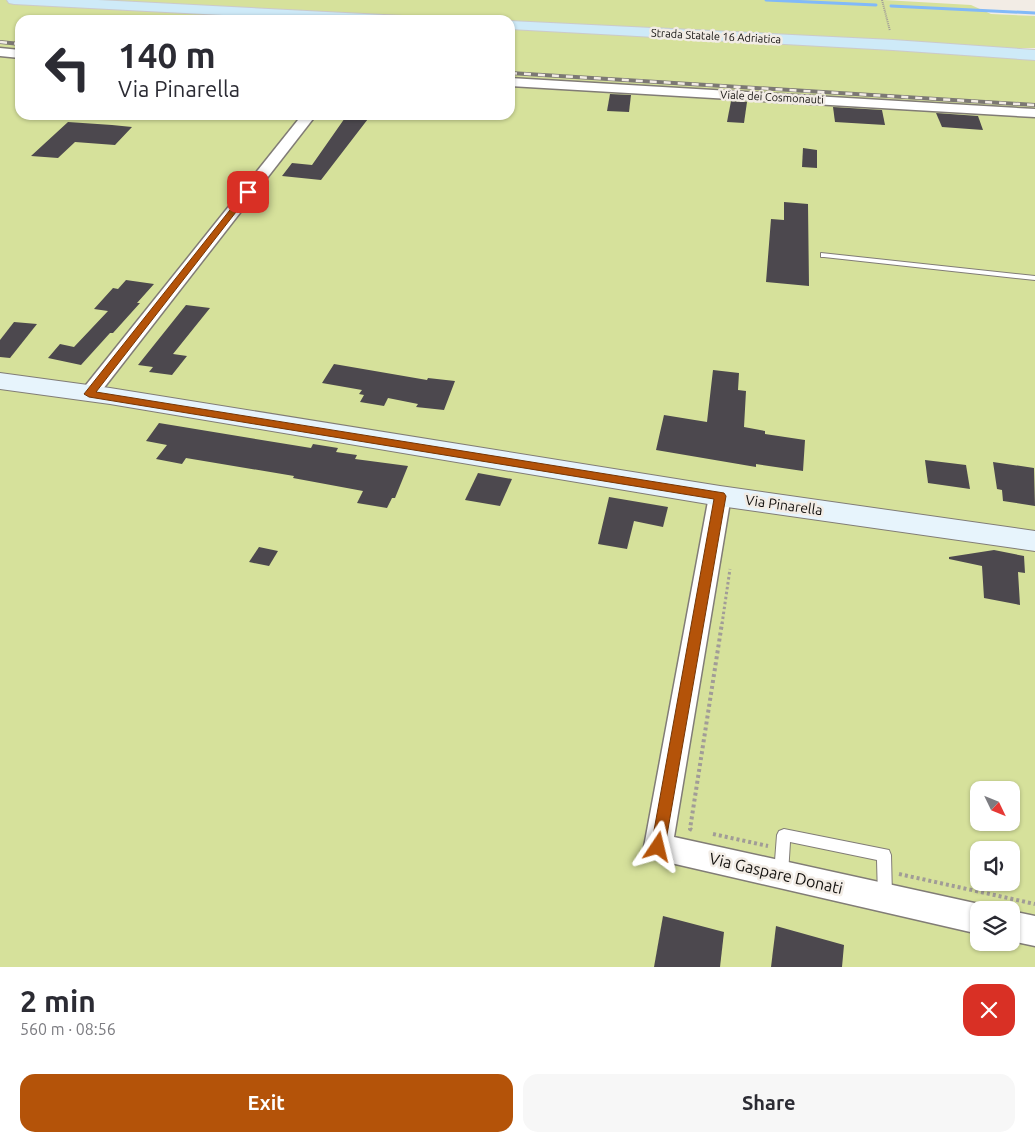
<!DOCTYPE html>
<meta charset="utf-8">
<style>
:root{--surface:#fff;--page:#f7f7f7;--text:#2b2b33;--muted:#7c7c81;--accent:#b45309}
body{margin:0;font-family:Ubuntu,sans-serif;background:var(--page);color:var(--text);height:100vh;display:flex;flex-direction:column;font-size:19px;white-space:nowrap}
*{box-sizing:border-box;margin:0}
p{font-size:16px;color:var(--muted)}
.icon{flex:none;width:28px;height:28px;fill:none;stroke:currentColor;stroke-width:2;stroke-linecap:round;stroke-linejoin:round}
.map{position:relative;height:967px;overflow:hidden}
.side{display:flex;flex-direction:column;background:var(--surface);flex:1}
.side>*{flex:none}
.top-card{position:absolute;left:15px;top:15px;width:500px;height:105px;border-radius:15px;box-shadow:0 1px 4px #0004;background:#fff;color:var(--text);overflow:hidden}
.needle{width:32px;rotate:133deg}
.fabs{position:absolute;left:970px;top:781px;display:grid;gap:10px}
.fabs a{display:grid;place-items:center;width:50px;height:50px;border-radius:10px;background:var(--surface);box-shadow:0 1px 4px #0004;font-size:25px}
.pin{position:absolute;display:grid;place-items:center;width:42px;height:42px;color:#fff;margin:-21px;border-radius:10px;box-shadow:0 2px 8px #0006}
.me{position:absolute;width:55px;margin:-28px;rotate:10deg;stroke-linejoin:round;filter:drop-shadow(0 0 4px #0008)}
.turn{display:flex;align-items:center;gap:18px;height:105px;padding:0 20px;font-size:22px}
.turn .icon{width:65px;height:65px;stroke-width:2.5}
.turn b{display:block;font-size:35px;line-height:42px}
.round{display:grid;place-items:center;flex:none;width:52px;height:52px;border-radius:15px;background:var(--page)}
.overview{display:flex;align-items:center;justify-content:space-between;height:85px;padding:0 20px}
h1{font-size:30px;font-weight:600;line-height:38px}
.primary-button{display:flex;gap:10px;margin-top:auto;padding:10px 20px}
.primary-button a{flex:1;height:58px;border-radius:15px;background:var(--accent);color:#fff;font-size:20px;font-weight:600;line-height:58px;text-align:center}
.primary-button a+a{background:var(--page);color:var(--text)}
.map>svg:first-child{display:block}
.green{fill:#d6e19b;fill-rule:evenodd}
.lines{fill:none;stroke-linecap:round;stroke-linejoin:round}
.stream{stroke:#81b9f8;stroke-width:3}
.building{fill:#4c484e}
.lane-casing{stroke:#817c76;stroke-width:2}
.street-casing{stroke:#817c76;stroke-width:3}
.secondary-casing{stroke:#817c76;stroke-width:2}
.primary-casing{stroke:#cbcaca;stroke-width:2}
.path-far2{stroke:#a19c97;stroke-width:2;stroke-dasharray:1 1;stroke-linecap:butt}
.path-far1{stroke:#a19c97;stroke-width:3;stroke-dasharray:2.5 2.5;stroke-linecap:butt}
.path{stroke:#a19c97;stroke-width:4;stroke-dasharray:3 3;stroke-linecap:butt}
.lane{fill:#fff;fill-rule:evenodd}
.street{fill:#fff;fill-rule:evenodd}
.secondary{fill:#e7f4fc;fill-rule:evenodd}
.primary{fill:#ceeaf8;fill-rule:evenodd}
.rail-casing{stroke:#7c7874;stroke-width:4}
.rail{stroke:#f2ece5;stroke-width:2.5;stroke-dasharray:7;stroke-linecap:butt}
.route{fill:#b45309;stroke:#753606}
.labels{text-anchor:middle;dominant-baseline:central;stroke-width:5;stroke-linejoin:round;paint-order:stroke}
.far-street-label{font-size:11px;fill:#12100e;stroke:#f2ece5}
.street-label{font-size:14px;fill:#12100e;stroke:#f2ece5}
.near-street-label{font-size:16px;fill:#12100e;stroke:#f2ece5}
</style>
<div class="map">
<svg width="1035" height="967" viewBox="0 0 1035 967">
<rect width="100%" height="100%" fill="#f2ece5"/>
<!-- green -->
<path class="green" d="M0 0H884L971 5 991 14 1035 16V48H1012L1035 51V967H0ZM20 20H510V115H20ZM979 790H1011V822H979ZM979 850H1011V882H979ZM979 910H1011V942H979Z"/>
<g class="lines">
<!-- stream -->
<g class="stream">
<path d="M766 0 876 5"/>
<path d="M891 6 1035 13"/>
</g>
</g>
<!-- building -->
<g class="building">
<path d="M610 94 631 95 629 112 607 111Z"/>
<path d="M731 101 747 102 744 123 727 122Z"/>
<path d="M833 107 882 110 885 125 835 122Z"/>
<path d="M936 113 978 116 983 130 942 127Z"/>
<path d="M347 115H371L321 180 282 176 292 163 312 165Z"/>
<path d="M68 122 112 125 132 127 115 145 75 142 58 158 31 156Z"/>
<path d="M803 148 817 150V168L802 167Z"/>
<path d="M784 202 808 204 809 286 766 282 771 219 784 220Z"/>
<path d="M126 280 154 284 137 303H140L113 333H110L81 365 48 358 60 344 74 347 108 311 94 309 113 288 118 289Z"/>
<path d="M186 305 210 308 173 354 187 356 172 375 149 372 153 367 138 365Z"/>
<path d="M14 322 37 324 10 358 0 357V340Z"/>
<path d="M334 364 427 380 428 378 455 381 444 410 416 407 418 404 388 398 384 406 360 402 364 395 359 394 362 390 322 383Z"/>
<path d="M713 370 739 373 738 390 746 391 744 427 765 431V434L805 440 803 471 756 464V467L656 450 664 415 707 422Z"/>
<path d="M159 423 311 448 313 444 338 448 336 452 357 455 355 459 408 466 395 498H392L387 508 357 503 363 491 293 478 294 476 186 458 182 464 156 459 167 445 146 441Z"/>
<path d="M925 460 966 465 970 489 928 483Z"/>
<path d="M993 462 1034 468 1035 506 1003 501 1002 490 997 489Z"/>
<path d="M478 473 512 479 500 506 465 500Z"/>
<path d="M609 497 668 507 663 527 634 521 627 549 598 544Z"/>
<path d="M259 547 278 551 269 566 249 562Z"/>
<path d="M994 550 1024 556 1025 573 1018 572 1020 605 984 598 982 566 949 559V557Z"/>
<path d="M663 916 724 932 720 967H654Z"/>
<path d="M776 926 844 945 842 967H771Z"/>
</g>
<g class="lines">
<defs>
<g id="lane">
<path d="M821 253 1035 276V280L824 257H821Z"/>
<path d="M784 829 889 850 891 855 892 897 890 902 885 904 880 902 878 897 877 860 790 842 788 874 786 879 781 881 776 879 774 874 777 835 779 831Z"/>
</g>
<g id="street">
<path d="M0 48 20 50V58L0 56Z"/>
<path d="M510 78 1035 109V117L510 86Z"/>
<path d="M302 115H316L96 398 89 400 82 398 79 394 82 390Z"/>
<path d="M720 489 728 491 731 496 674 837 979 904 990 910H979V934L658 860 648 857 644 847 709 496 712 491Z"/>
<path d="M1011 911 1035 916V946L1011 941Z"/>
</g>
<path id="secondary" d="M0 373 110 388 720 486 1035 531V551L720 506 110 404 0 389Z"/>
<g id="primary">
<path d="M7 0H98L403 16 408 17 410 20H317L14 4 9 3Z"/>
<path d="M510 21 893 40 1035 50V60L893 50 510 29Z"/>
</g>
</defs>
<!-- lane casing -->
<use href="#lane" class="lane-casing"/>
<!-- street casing -->
<use href="#street" class="street-casing"/>
<!-- secondary casing -->
<use href="#secondary" class="secondary-casing"/>
<!-- primary casing -->
<use href="#primary" class="primary-casing"/>
<!-- path-far2 -->
<path class="path-far2" d="M882 0 890 31"/>
<!-- path-far1 -->
<path class="path-far1" d="M722 624 730 569"/>
<!-- path -->
<g class="path">
<path d="M692 830 690 829 722 623"/>
<path d="M713 834 768 846"/>
<path d="M899 874 1035 904"/>
</g>
<!-- lane -->
<use href="#lane" class="lane"/>
<!-- street -->
<use href="#street" class="street"/>
<!-- secondary -->
<use href="#secondary" class="secondary"/>
<!-- primary -->
<use href="#primary" class="primary"/>
<defs>
<g id="rail">
<path d="M0 42 20 44"/>
<path d="M510 73 1035 105"/>
</g>
</defs>
<!-- rail casing -->
<use href="#rail" class="rail-casing"/>
<!-- rail -->
<use href="#rail" class="rail"/>
</g>
<!-- route -->
<path class="route" d="M248 190 252 192 250 194 96 392 724 493 726 496 664 852 658 854 653 852 651 847 714 499 89 397 84 394 245 191Z"/>
<g class="labels">
<!-- far-street labels -->
<g class="far-street-label">
<text transform="translate(716 36) rotate(3)">Strada Statale 16 Adriatica</text>
<text transform="translate(772 97) rotate(3)">Viale dei Cosmonauti</text>
</g>
<!-- street labels -->
<g class="street-label">
<text transform="translate(784 505) rotate(8)">Via Pinarella</text>
</g>
<!-- near-street labels -->
<g class="near-street-label">
<text transform="translate(776 873) rotate(13)">Via Gaspare Donati</text>
</g>
</g>
</svg>
<div class="fabs">
<a><svg class="needle" viewBox="-14 -14 28 28"><path d="M0-13l5 13h-10z" fill="#e53935"/><path d="M0 13l5-13h-10z" fill="#7c7c81"/></svg></a>
<a><svg class="icon" aria-label="sound" viewBox="0 0 24 24"><path d="M4 9h4l5-4v14l-5-4H4zM17 9q2 3 0 6"/></svg></a>
<a><svg class="icon" aria-label="layers" viewBox="0 0 24 24"><path d="M12 4l9 5-9 5-9-5zM3 14l9 5 9-5"/></svg></a>
</div>
<div class="pin" style="left:248px;top:192px;background:#d93025"><svg class="icon" aria-label="arrive" viewBox="0 0 24 24"><path d="M6 21V4h12l-3 4 3 4H6"/></svg></div>
<svg class="me" style="left:658px;top:847px" viewBox="-20 -20 40 40"><path d="M0-17L14 15 0 8-14 15z" fill="#b45309" stroke="#fff" stroke-width="4"/></svg>
<div class="top-card">
<div class="turn"><svg class="icon" aria-label="left" viewBox="0 0 24 24"><path d="M17 20v-9H6M10 6l-5 5 5 5"/></svg><div><b>140 m</b>Via Pinarella</div></div>
</div>
</div>
<section class="side">
<div class="overview"><div><h1>2 min</h1><p>560 m · 08:56</p></div><a class="round" style="background:#d93025;color:#fff"><svg class="icon" aria-label="close" viewBox="0 0 24 24"><path d="M6 6l12 12M18 6L6 18"/></svg></a></div>
<div class="primary-button"><a>Exit</a><a>Share</a></div>
</section>
